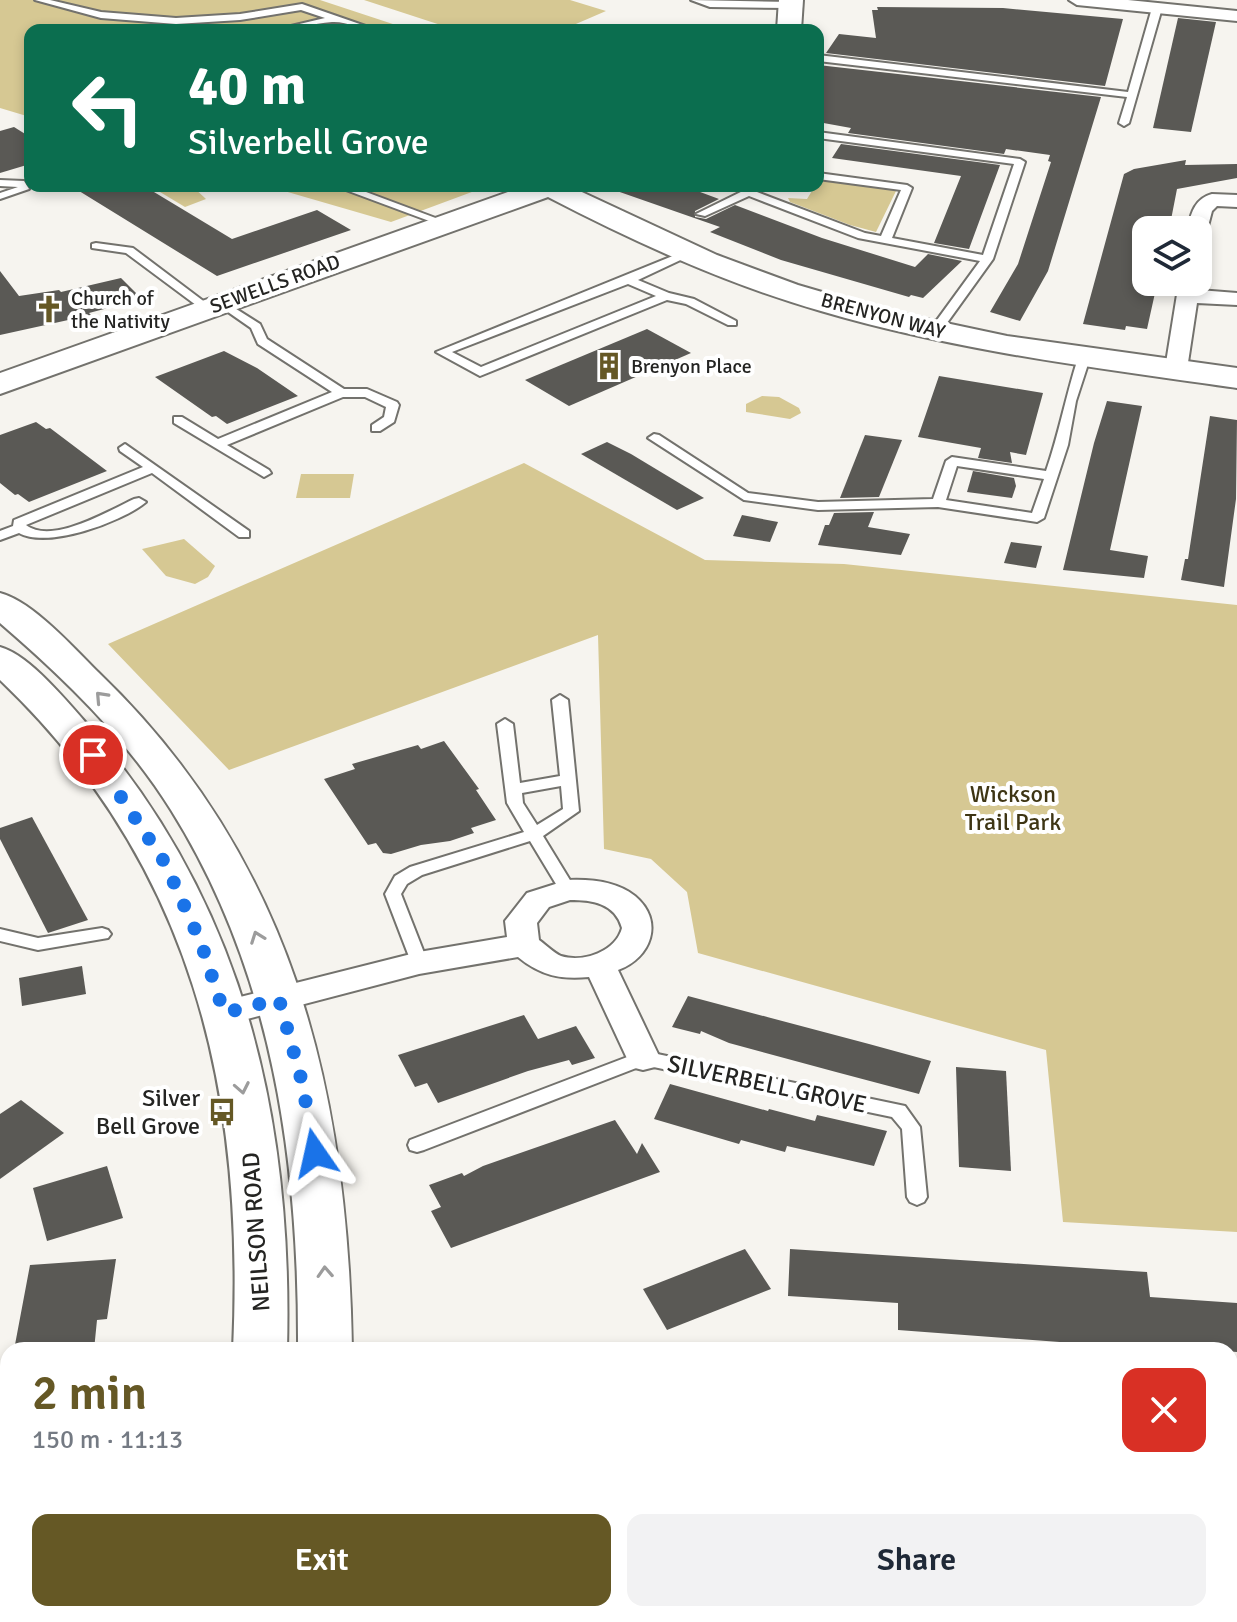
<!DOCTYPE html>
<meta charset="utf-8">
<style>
:root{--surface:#fff;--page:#f2f2f3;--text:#1f2937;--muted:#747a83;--accent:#655825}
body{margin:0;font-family:Signika,sans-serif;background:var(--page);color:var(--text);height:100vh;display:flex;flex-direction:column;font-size:30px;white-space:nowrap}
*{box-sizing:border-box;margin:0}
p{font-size:26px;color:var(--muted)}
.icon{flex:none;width:44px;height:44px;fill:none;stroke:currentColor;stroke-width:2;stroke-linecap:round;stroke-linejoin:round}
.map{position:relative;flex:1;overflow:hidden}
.sheet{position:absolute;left:0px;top:1342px;width:1238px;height:280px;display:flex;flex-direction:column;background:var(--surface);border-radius:24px 24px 0 0;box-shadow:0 4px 12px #0003}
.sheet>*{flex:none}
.guide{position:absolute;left:24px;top:24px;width:800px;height:168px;border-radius:16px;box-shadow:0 4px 12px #0003;background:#0b6e4f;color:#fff;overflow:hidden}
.controls{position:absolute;left:1132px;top:216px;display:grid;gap:16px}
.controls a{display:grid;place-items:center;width:80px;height:80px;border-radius:16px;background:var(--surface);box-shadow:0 4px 12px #0003;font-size:40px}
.pin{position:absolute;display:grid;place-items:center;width:68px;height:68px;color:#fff;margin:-34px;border:4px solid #fff;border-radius:50%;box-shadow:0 2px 8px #0007}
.me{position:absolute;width:88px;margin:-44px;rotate:349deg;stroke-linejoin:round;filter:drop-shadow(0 0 6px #0008)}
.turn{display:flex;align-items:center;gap:28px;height:168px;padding:0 32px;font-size:36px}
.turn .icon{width:104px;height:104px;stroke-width:2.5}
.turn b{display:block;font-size:56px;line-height:68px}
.round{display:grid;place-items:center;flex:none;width:84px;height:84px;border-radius:16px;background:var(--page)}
.summary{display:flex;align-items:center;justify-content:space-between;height:136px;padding:0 32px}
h1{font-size:48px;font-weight:600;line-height:60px;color:var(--accent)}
.primary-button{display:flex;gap:16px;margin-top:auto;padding:16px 32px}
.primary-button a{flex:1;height:92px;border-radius:16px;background:var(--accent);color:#fff;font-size:32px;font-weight:600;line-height:92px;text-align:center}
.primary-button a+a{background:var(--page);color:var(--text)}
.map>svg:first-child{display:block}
.green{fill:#d6c893}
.building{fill:#5a5955}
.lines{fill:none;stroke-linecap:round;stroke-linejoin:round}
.lane-casing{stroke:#73726d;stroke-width:4}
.street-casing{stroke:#73726d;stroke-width:4}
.secondary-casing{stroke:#73726d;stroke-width:4}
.lane{fill:#fff;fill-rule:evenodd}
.street{fill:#fff;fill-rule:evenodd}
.secondary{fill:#fff;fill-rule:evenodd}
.oneway{stroke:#9c9c9c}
.route{stroke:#1a73e8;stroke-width:14;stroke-dasharray:0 25.2}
.labels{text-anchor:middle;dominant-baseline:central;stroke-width:8;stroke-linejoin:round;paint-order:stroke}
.far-street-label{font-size:20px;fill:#242422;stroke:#fff}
.far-poi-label{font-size:20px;fill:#242422;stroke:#fff;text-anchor:start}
.park-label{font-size:24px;fill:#3e3514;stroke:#fff}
.street-label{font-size:24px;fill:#242422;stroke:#fff}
.poi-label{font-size:24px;fill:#242422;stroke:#fff;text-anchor:end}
</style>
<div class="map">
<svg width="1237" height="1622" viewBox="0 0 1237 1622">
<rect width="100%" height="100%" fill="#f6f4ef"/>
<!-- green -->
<g class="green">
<path d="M0 0H320L411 30H30V117L0 108Z"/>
<path d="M364 0H570L606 11 562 30H456Z"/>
<path d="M818 180 889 189 896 191 876 232 850 225 790 202 788 198 807 199 815 186H818Z"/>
<path d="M150 186H192L206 199 185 207Z"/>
<path d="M267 186H488L391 222Z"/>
<path d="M762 396 779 397 799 408 801 413 790 419 746 412V404Z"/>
<path d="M524 463 705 560 844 564 1237 605V1232L1063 1222 1046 1050 698 953 687 892 651 859 604 849 598 635 229 770 108 644Z"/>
<path d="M301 474H354L350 498H296Z"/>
<path d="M184 539 215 566 208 577 195 584 166 576 142 549Z"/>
</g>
<!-- building -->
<g class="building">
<path d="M877 7 1003 8 1123 19 1105 86 826 53 839 34 876 38 872 10H878Z"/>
<path d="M1178 18 1216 22 1191 132 1153 128Z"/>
<path d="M818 65 1101 97 1048 271 1020 321 990 312 1018 264 1051 162 1048 161 1050 155 1006 149 1004 154 848 133 851 128 818 122Z"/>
<path d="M14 127 30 137V164L0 173V131Z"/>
<path d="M841 144 1000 165 969 249 934 243 961 176 832 158Z"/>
<path d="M1186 160 1185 165 1237 164V178L1177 189 1169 230H1146V258L1140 282 1157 284 1147 329 1126 326 1125 330 1083 324 1124 174 1134 169Z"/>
<path d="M71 186H144L232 239 317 210 351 230 217 276Z"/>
<path d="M614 186H684L719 199 695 211V217L706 219 735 205 822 238 915 267 928 254 962 261 923 298 911 295 909 297 781 260 710 232 720 227 614 190Z"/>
<path d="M0 271 19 296 59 290 61 292 121 278 142 299 89 313 91 315 0 335Z"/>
<path d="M647 329 691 353 569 406 525 380Z"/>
<path d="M224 351 257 368 298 396 227 424 216 416 212 417 155 377Z"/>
<path d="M939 376 1043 393 1026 455 1010 452 1012 463 978 458 981 448 918 437Z"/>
<path d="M1107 401 1142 406 1110 550 1148 556 1144 578 1063 570 1094 443Z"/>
<path d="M1210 416 1237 420 1236 499 1224 587 1181 580 1185 559H1188Z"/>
<path d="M36 422 46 429 50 428 107 471 29 502 18 494 15 495 0 483V435Z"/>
<path d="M865 435 902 440 879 497 840 498Z"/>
<path d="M607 442 631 454 704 498 677 510 581 454Z"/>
<path d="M973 471 1014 478 1016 486 1012 498 967 492Z"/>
<path d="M874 512 868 527 910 534 901 555 818 545 825 525H829L834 513Z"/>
<path d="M742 515 778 522 770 542 733 536Z"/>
<path d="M1011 542 1042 546 1036 568 1004 563Z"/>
<path d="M444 741 479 789 476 790 496 820 471 828 474 833 450 841 421 845 391 854 383 853 376 843 368 845 324 779 355 769 352 764 418 745 421 749Z"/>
<path d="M32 817 88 920 48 933 0 839V828Z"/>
<path d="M82 966 86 994 22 1006 19 978Z"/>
<path d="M688 996 869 1044 931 1061 919 1094 836 1072 729 1043 701 1031 700 1034 672 1027Z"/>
<path d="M524 1015 538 1039 576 1026 595 1058 572 1065 569 1060 528 1071 438 1103 427 1083 415 1087 398 1055Z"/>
<path d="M956 1067 1006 1071 1011 1171 959 1167Z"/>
<path d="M670 1084 768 1111 769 1109 815 1121 817 1115 887 1131 874 1166 787 1146 785 1152 741 1140 739 1144 654 1119Z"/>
<path d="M21 1100 64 1133 0 1179V1114Z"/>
<path d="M615 1120 637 1154 642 1143 660 1172 451 1248 431 1211 441 1207 429 1185 462 1173 464 1176 483 1166Z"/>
<path d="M107 1166 123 1218 47 1241 33 1188Z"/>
<path d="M745 1249 771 1289 667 1330 643 1289Z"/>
<path d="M790 1249 1147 1272 1150 1297 1237 1303V1352L1139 1344 1140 1348 898 1330V1303L788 1296Z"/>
<path d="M116 1259 107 1319 97 1320 94 1350H14L30 1265Z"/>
</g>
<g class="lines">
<defs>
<g id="lane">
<path d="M35 0H50L101 12 176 18 240 14 302 4 377 30C361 30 346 21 332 22 313 23 295 30 274 30L325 18 301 10 240 20 176 24 101 18Z"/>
<path d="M691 0 791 2 795 5 791 8 710 7Z"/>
<path d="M1157 5 1162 8 1129 123 1124 126 1119 123 1127 97 818 61V55L1128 92 1152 8Z"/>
<path d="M818 132 1020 159 1025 162 993 259 939 334H931L929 331 980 261 858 238 749 196 705 216 696 214 753 186H761L762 188 757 192 865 233 881 236 901 190 818 179V173L907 185 912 188 892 238 983 255 1014 164 818 138Z"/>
<path d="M0 180 24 181 29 189 0 199V193L18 187 0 186Z"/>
<path d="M335 186H350L449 223 440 225Z"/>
<path d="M96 243 133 248 214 309 204 311 126 253 92 248V244Z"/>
<path d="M685 251 689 252V256L638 280 669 293 694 299 736 321V325H728L686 304 667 300 480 376 436 352ZM628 284 656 296 481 367 452 352Z"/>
<path d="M222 300 260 324 267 339 344 389H367L397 402 399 405 394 422 380 431H372V425L384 417 386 407 365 397H343L227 445 269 470 271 473 264 477 174 423V417H182L218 439 332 392 258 344 251 328 218 305V301Z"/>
<path d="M1084 354 1090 358 1076 401 1068 445 1044 518 1037 522 938 507 818 510 744 500 648 438 654 434 659 435 748 493 818 502 933 499 946 461 952 457 1046 471C1059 434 1066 395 1078 358ZM957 466 1044 479 1032 513 946 500Z"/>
<path d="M125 444 249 531V537H239L152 473 26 525C52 545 108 511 134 499L139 498 146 502C122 522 48 549 19 533L0 540V531L13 526 14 520 143 467 120 451 119 448Z"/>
<path d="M560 695 568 700 579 811 543 836 576 890 574 894H562L530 841 422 875 407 884 401 894 428 963 425 967H413L385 894 395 876 410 867 524 832 507 803 497 724 505 719 513 724 520 783 560 776 552 700ZM561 786 563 809 537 825 523 803 522 793Z"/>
<path d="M102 928 108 930 111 934 108 938 38 950 0 941V929L38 938Z"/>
<path d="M643 1051 905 1106 920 1127 927 1197 924 1202 917 1205 910 1202 907 1197 902 1129 892 1117 644 1065 424 1150 417 1152 410 1150 408 1145 410 1140Z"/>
</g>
<g id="street">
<path d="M1069 0H1128L1237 11V21L1077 5Z"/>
<path d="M1212 194 1237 195V207L1217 206 1212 211 1207 230 1198 236V230H1187C1191 214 1194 199 1212 194Z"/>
<path d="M1198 278 1199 290 1237 293V305L1197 303 1187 369 1184 374H1168L1165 369 1179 282H1198Z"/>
<path d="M568 880C591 879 616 881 635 896 665 921 651 958 618 970L660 1058 655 1067 643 1070 631 1067 589 977C560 980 540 975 518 957L419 974 224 1025 212 1021 207 1013 212 1005 224 1001 419 952 507 937 505 921 527 893ZM570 900C592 900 615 903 622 928 616 951 584 963 561 956 554 953 546 945 539 940L537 923 549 907Z"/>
<rect x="1230" y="1405" width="7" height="34"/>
<rect x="688" y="1614" width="44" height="8"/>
</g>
<g id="secondary">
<path d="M779 0H803L801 30H777Z"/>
<path d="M525 186H569L717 255 798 285 880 309 1007 336 1237 368V388C1097 368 957 351 821 311 726 284 635 242 548 197L0 394V373Z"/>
<path d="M0 593C32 601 74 648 98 672 293 859 348 1089 352 1350H298C299 1161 273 973 171 810 126 738 64 678 0 623Z"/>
<path d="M0 647C30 655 68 703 89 726 244 904 293 1119 287 1350H233C245 1091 193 864 0 680Z"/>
<path d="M195 1614H255L253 1622H193Z"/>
<path d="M267 1614H327L325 1622H265Z"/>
</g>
</defs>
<!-- lane casing -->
<use href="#lane" class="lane-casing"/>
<!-- street casing -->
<use href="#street" class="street-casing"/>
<!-- secondary casing -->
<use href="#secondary" class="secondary-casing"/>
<!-- lane -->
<use href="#lane" class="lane"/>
<!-- street -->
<use href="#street" class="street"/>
<!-- secondary -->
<use href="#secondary" class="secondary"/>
</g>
<!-- one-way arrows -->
<defs><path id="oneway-chevron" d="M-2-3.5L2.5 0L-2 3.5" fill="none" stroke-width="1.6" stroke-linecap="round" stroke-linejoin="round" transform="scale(2)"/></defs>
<g class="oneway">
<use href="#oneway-chevron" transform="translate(101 697) rotate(-133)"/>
<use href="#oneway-chevron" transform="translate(257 937) rotate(-110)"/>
<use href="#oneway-chevron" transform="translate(242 1088) rotate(79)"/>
<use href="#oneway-chevron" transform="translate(325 1272) rotate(-93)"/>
</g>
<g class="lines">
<!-- route -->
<path class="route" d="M93 755 165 863 201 943 224 1013 279 999 302 1082 315 1153"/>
</g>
<!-- icons -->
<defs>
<symbol id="church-bare" viewBox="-9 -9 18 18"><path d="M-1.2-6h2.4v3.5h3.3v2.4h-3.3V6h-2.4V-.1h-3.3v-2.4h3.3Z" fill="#655825" stroke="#fff" stroke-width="2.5" paint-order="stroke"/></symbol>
<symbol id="building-bare" viewBox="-9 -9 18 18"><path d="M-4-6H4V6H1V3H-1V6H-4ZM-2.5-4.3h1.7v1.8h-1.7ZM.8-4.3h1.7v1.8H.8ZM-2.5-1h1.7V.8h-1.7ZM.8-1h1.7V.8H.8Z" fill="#655825" stroke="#fff" stroke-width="2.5" paint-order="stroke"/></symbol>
<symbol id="bus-bare" viewBox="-9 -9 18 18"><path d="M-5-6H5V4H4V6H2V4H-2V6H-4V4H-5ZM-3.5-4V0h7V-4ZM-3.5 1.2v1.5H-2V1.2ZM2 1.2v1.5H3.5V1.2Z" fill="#655825" stroke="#fff" stroke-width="2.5" paint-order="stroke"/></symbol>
</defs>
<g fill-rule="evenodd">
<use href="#church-bare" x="29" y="289" width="40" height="40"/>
<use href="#building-bare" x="589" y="346" width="40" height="40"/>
<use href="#bus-bare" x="202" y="1092" width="40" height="40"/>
</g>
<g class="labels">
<!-- far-street labels -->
<g class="far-street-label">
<text transform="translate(275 284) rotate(-20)">SEWELLS ROAD</text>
<text transform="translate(883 316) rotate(15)">BRENYON WAY</text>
</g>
<!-- far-poi labels -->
<g class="far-poi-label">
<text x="71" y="298">Church of<tspan x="71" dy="23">the Nativity</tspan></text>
<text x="631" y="366">Brenyon Place</text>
</g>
<!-- park labels -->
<g class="park-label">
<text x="1013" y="794">Wickson<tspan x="1013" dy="28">Trail Park</tspan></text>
</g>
<!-- street labels -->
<g class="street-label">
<text transform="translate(767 1084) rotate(12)">SILVERBELL GROVE</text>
<text transform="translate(256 1232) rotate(-94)">NEILSON ROAD</text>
</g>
<!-- poi labels -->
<g class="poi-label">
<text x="200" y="1098">Silver<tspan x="200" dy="28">Bell Grove</tspan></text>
</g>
</g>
</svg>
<div class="controls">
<a><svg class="icon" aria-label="layers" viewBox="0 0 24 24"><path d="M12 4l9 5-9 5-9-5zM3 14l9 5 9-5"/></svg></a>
</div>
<div class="pin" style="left:93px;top:755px;background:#d93025"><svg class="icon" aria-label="arrive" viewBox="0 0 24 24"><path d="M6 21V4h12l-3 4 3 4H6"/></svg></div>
<svg class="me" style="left:315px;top:1153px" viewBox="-20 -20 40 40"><path d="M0-17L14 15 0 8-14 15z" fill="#1a73e8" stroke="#fff" stroke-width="4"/></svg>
<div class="guide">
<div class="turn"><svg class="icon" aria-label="left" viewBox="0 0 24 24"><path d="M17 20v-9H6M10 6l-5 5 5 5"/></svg><div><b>40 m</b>Silverbell Grove</div></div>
</div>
<section class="sheet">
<div class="summary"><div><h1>2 min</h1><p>150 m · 11:13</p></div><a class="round" style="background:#d93025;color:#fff"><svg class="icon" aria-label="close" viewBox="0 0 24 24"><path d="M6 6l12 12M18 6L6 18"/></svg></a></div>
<div class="primary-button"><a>Exit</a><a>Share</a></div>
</section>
</div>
